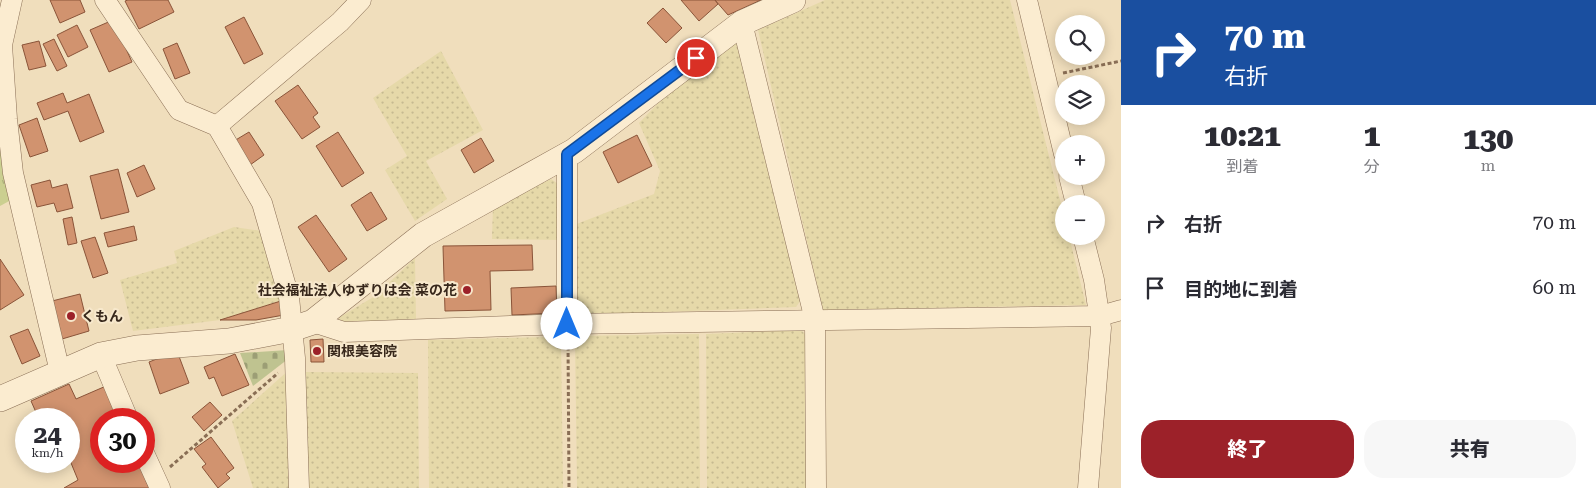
<!DOCTYPE html>
<html lang="ja">
<meta charset="utf-8">
<style>
:root{--surface:#fff;--page:#f7f7f7;--text:#2b2b33;--muted:#7c7c81;--accent:#9c2129}
body{margin:0;font-family:"Roboto Serif","Noto Sans JP",serif;background:var(--page);color:var(--text);height:100vh;display:flex;flex-direction:column;font-size:19px;white-space:nowrap}
*{box-sizing:border-box;margin:0}
p{font-size:16px;color:var(--muted)}
.icon{flex:none;width:28px;height:28px;fill:none;stroke:currentColor;stroke-width:2;stroke-linecap:round;stroke-linejoin:round}
.map{position:relative;flex:1;overflow:hidden}
.sheet{display:flex;flex-direction:column;background:var(--surface);width:475px}
.sheet>*{flex:none}
.hud{background:#1a4fa0;color:#fff;overflow:hidden}
.buttons{position:absolute;left:1055px;top:15px;display:grid;gap:10px}
.buttons a{display:grid;place-items:center;width:50px;height:50px;border-radius:50%;background:var(--surface);box-shadow:0 2px 12px #0003;font-size:25px}
.speed{position:absolute;left:15px;top:408px;display:flex;gap:10px;font-size:25px;font-weight:700;text-align:center}
.speed>*{display:grid;place-content:center;width:65px;height:65px;border-radius:50%;background:var(--surface);box-shadow:0 2px 12px #0003;line-height:1}
.speed small{font-size:12px;font-weight:400}
.speed .limit{border:8px solid #d22;background:#fff;color:#111}
.pin{position:absolute;display:grid;place-items:center;width:42px;height:42px;color:#fff;margin:-21px;border:2px solid #fff;border-radius:50%;box-shadow:0 1px 5px #0007}
.me{position:absolute;width:55px;margin:-28px;rotate:0deg;stroke-linejoin:round;filter:drop-shadow(0 0 4px #0008)}
.turn{display:flex;align-items:center;gap:18px;height:105px;padding:0 20px;font-size:22px}
.turn .icon{width:65px;height:65px;stroke-width:2.5}
.turn b{display:block;font-size:35px;line-height:42px}
.eta{display:flex;justify-content:space-evenly;align-items:center;height:85px;text-align:center}
.eta b{font-size:30px;font-weight:800;line-height:35px}
.action{display:flex;gap:10px;margin-top:auto;padding:10px 20px}
.action a{flex:1;height:58px;border-radius:20px;background:var(--accent);color:#fff;font-size:20px;font-weight:800;line-height:58px;text-align:center}
.action a+a{background:var(--page);color:var(--text)}
ul{padding:0;list-style:none}
li{display:flex;align-items:center;gap:15px;height:65px;padding:0 20px}
li div{flex:1}
li b{display:block;font-size:19px}
li em{font-style:normal}
main{display:flex;flex:1;min-height:0}
.map>svg:first-child{display:block}
.farmland{fill:url(#farmland-dots)}
.grass{fill:url(#grass-tufts)}
.cemetery{fill:url(#cemetery-stones)}
.building{fill:#d1936f;stroke:#8a5439}
.lines{fill:none;stroke-linecap:round;stroke-linejoin:round}
.minor-casing{stroke:#896e55;stroke-width:21}
.tertiary-casing{stroke:#896e55;stroke-width:26}
.path{stroke:#896e55;stroke-width:3;stroke-dasharray:4 2.5;stroke-linecap:butt}
.minor{stroke:#fbecd0;stroke-width:20}
.tertiary{stroke:#fbecd0;stroke-width:25}
.route-casing{stroke:#114b97;stroke-width:12}
.route{stroke:#1a73e8;stroke-width:9}
.poi-dot{fill:#9c2129;stroke:#f7e8cc;stroke-width:2}
.labels{text-anchor:middle;dominant-baseline:central;stroke-width:4;stroke-linejoin:round;paint-order:stroke}
.poi-label{font-size:14px;font-weight:bold;fill:#37271b;stroke:#f7e8cc;text-anchor:start}
</style>
<main>
<div class="map">
<svg width="1121" height="488" viewBox="0 0 1121 488">
<defs>
<pattern id="farmland-dots" width="8" height="8" patternUnits="userSpaceOnUse" patternTransform="scale(1.25)"><rect width="8" height="8" fill="#e6d9a9"/><path d="M2 2h.1M6 6h.1" fill="none" stroke="#c6ba91" stroke-width="1.8" stroke-linecap="round"/></pattern>
<pattern id="grass-tufts" width="24" height="20" patternUnits="userSpaceOnUse" patternTransform="scale(1.25)"><rect width="24" height="20" fill="#cbcf90"/><path d="M3 7l-1-3M5 7V3M7 7l1-3M15 17l-1-3M17 17v-4M19 17l1-3" fill="none" stroke="#afb27c"/></pattern>
<pattern id="cemetery-stones" width="16" height="16" patternUnits="userSpaceOnUse" patternTransform="scale(1.25)"><rect width="16" height="16" fill="#bfc390"/><path d="M2 7V4a2 2 0 0 1 4 0v3zM10 15v-3a2 2 0 0 1 4 0v3z" fill="#9c9e75"/></pattern>
</defs>
<rect width="100%" height="100%" fill="#f0debc"/>
<!-- farmland -->
<g class="farmland">
<path d="M825 0H1010L1064 216V236H1069L1086 305 823 310 758 30Z"/>
<path d="M739 41 801 300 796 307 582 315 576 306 574 225 654 194 660 171 639 123 667 94 713 56Z"/>
<path d="M441 51 483 130 426 161 447 199 415 221 385 170 407 156 373 98Z"/>
<path d="M551 179 561 186V240L492 239 493 206Z"/>
<path d="M234 227 262 231 284 300 220 320 133 331 120 280 177 263 174 251Z"/>
<path d="M415 258 416 319 337 323 340 317 375 296Z"/>
<path d="M801 330 806 335 808 488H707L706 334Z"/>
<path d="M699 334 700 488H577L575 336Z"/>
<path d="M552 337 561 342 563 488H429L428 340Z"/>
<path d="M291 368 293 488H253L232 421Z"/>
<path d="M305 372 418 373 419 488H307Z"/>
</g>
<!-- grass -->
<path class="grass" d="M0 92 13 199 0 206Z"/>
<!-- cemetery -->
<path class="cemetery" d="M288 350V359L253 386 240 353Z"/>
<!-- building -->
<g class="building">
<path d="M50 0H80L85 12 60 23Z"/>
<path d="M128 0H168L174 12 139 29 125 1Z"/>
<path d="M681 0H715L718 4 699 21Z"/>
<path d="M715 0H761L728 15Z"/>
<path d="M663 8 682 28 666 43 647 23Z"/>
<path d="M244 17 263 54 244 64 225 27Z"/>
<path d="M113 20 132 62 109 72 90 30Z"/>
<path d="M77 25 88 47 68 57 57 35Z"/>
<path d="M54 39 67 66 57 71 43 44Z"/>
<path d="M39 41 46 66 29 70 22 45Z"/>
<path d="M177 43 190 73 175 79 163 49Z"/>
<path d="M298 85 318 113 313 117 320 127 302 139 275 101Z"/>
<path d="M63 93 67 103 89 94 104 132 80 142 68 111 44 120 37 103Z"/>
<path d="M37 118 48 151 30 157 19 125Z"/>
<path d="M249 132 264 155 250 165 234 141Z"/>
<path d="M338 132 364 173 342 187 316 146Z"/>
<path d="M637 135 652 166 618 183 603 152Z"/>
<path d="M481 138 494 161 474 173 461 150Z"/>
<path d="M144 165 155 189 137 197 127 173Z"/>
<path d="M118 169 129 212 101 219 90 176Z"/>
<path d="M50 180 52 188 67 184 73 208 57 212 54 203 37 207 31 185Z"/>
<path d="M371 192 387 219 367 231 351 205Z"/>
<path d="M316 215 347 259 329 272 298 227Z"/>
<path d="M72 217 77 243 68 245 63 219Z"/>
<path d="M134 226 137 240 108 247 104 233Z"/>
<path d="M95 237 108 273 93 278 81 241Z"/>
<path d="M532 245 533 270 490 271 491 310 445 311 443 246Z"/>
<path d="M0 259 24 295 0 310Z"/>
<path d="M556 286 557 313 512 315 511 288Z"/>
<path d="M80 294 89 331 62 339 52 301Z"/>
<path d="M284 300V315L256 320H220Z"/>
<path d="M28 329 40 356 22 364 10 336Z"/>
<path d="M323 339 324 362H311L310 340Z"/>
<path d="M177 351 189 383 160 394 149 362Z"/>
<path d="M235 354 249 385 222 396 214 377 209 379 204 367Z"/>
<path d="M69 384 76 399 106 386 120 419H101V461H138L149 488H64L78 480 69 458V419H39L31 401Z"/>
<path d="M210 402 222 415 204 431 192 417Z"/>
<path d="M211 437 234 468 226 474 230 478 218 488 202 467 206 464 194 449Z"/>
</g>
<g class="lines">
<defs>
<g id="minor">
<path d="M12 0 2 45 7 119 13 173 60 372"/>
<path d="M105 0 179 110 217 126 262 203 289 297 295 358 299 488"/>
<path d="M1027 0 1064 154"/>
<path d="M742 23 815 320 816 488"/>
<path d="M217 126 340 22 361 0"/>
<path d="M567 154V324"/>
<path d="M1069 176 1076 204"/>
<path d="M1083 236 1094 280 1101 328 1088 488"/>
<path d="M313 322 344 332 567 324 1100 316 1121 310"/>
<path d="M101 355 128 419"/>
<path d="M144 453 160 488"/>
</g>
<path id="tertiary" d="M0 399 101 355 137 348 229 341 292 329 313 322 423 235 574 151 742 23 793 0"/>
</defs>
<!-- minor casing -->
<use href="#minor" class="minor-casing"/>
<!-- tertiary casing -->
<use href="#tertiary" class="tertiary-casing"/>
<!-- path -->
<g class="path">
<path d="M1063 73 1121 61"/>
<path d="M568 340 569 488"/>
<path d="M170 467 278 373"/>
</g>
<!-- minor -->
<use href="#minor" class="minor"/>
<!-- tertiary -->
<use href="#tertiary" class="tertiary"/>
</g>
<g class="lines">
<defs>
<path id="route" d="M567 324V154L696 58"/>
</defs>
<!-- route casing -->
<use href="#route" class="route-casing"/>
<!-- route -->
<use href="#route" class="route"/>
</g>
<!-- markers -->
<g class="poi-dot">
<circle cx="467" cy="290" r="5"/>
<circle cx="71" cy="316" r="5"/>
<circle cx="317" cy="351" r="5"/>
</g>
<g class="labels">
<!-- poi labels -->
<g class="poi-label">
<text x="457" y="290" text-anchor="end">社会福祉法人ゆずりは会 菜の花</text>
<text x="81" y="316">くもん</text>
<text x="327" y="351">関根美容院</text>
</g>
</g>
</svg>
<div class="buttons">
<a><svg class="icon" aria-label="search" viewBox="0 0 24 24"><circle cx="10" cy="10" r="6"/><path d="M15 15l6 6"/></svg></a>
<a><svg class="icon" aria-label="layers" viewBox="0 0 24 24"><path d="M12 4l9 5-9 5-9-5zM3 14l9 5 9-5"/></svg></a>
<a>+</a>
<a>−</a>
</div>
<div class="speed"><div>24<small>km/h</small></div><div class="limit">30</div></div>
<div class="pin" style="left:696px;top:58px;background:#d93025"><svg class="icon" aria-label="arrive" viewBox="0 0 24 24"><path d="M6 21V4h12l-3 4 3 4H6"/></svg></div>
<svg class="me" style="left:567px;top:324px" viewBox="-20 -20 40 40"><circle r="19" fill="#fff"/><path d="M0-13L10 11 0 6-10 11z" fill="#1a73e8"/></svg>
</div>
<section class="sheet">
<div class="hud">
<div class="turn"><svg class="icon" aria-label="right" viewBox="0 0 24 24"><path d="M7 20v-9h11M14 6l5 5-5 5"/></svg><div><b>70 m</b>右折</div></div>
</div>
<div class="eta">
<div><b>10:21</b><p>到着</p></div>
<div><b>1</b><p>分</p></div>
<div><b>130</b><p>m</p></div>
</div>
<ul>
<li><svg class="icon" aria-label="right" viewBox="0 0 24 24"><path d="M7 20v-9h11M14 6l5 5-5 5"/></svg><div><b>右折</b></div><em>70 m</em></li>
<li><svg class="icon" aria-label="arrive" viewBox="0 0 24 24"><path d="M6 21V4h12l-3 4 3 4H6"/></svg><div><b>目的地に到着</b></div><em>60 m</em></li>
</ul>
<div class="action"><a>終了</a><a>共有</a></div>
</section>
</main>
